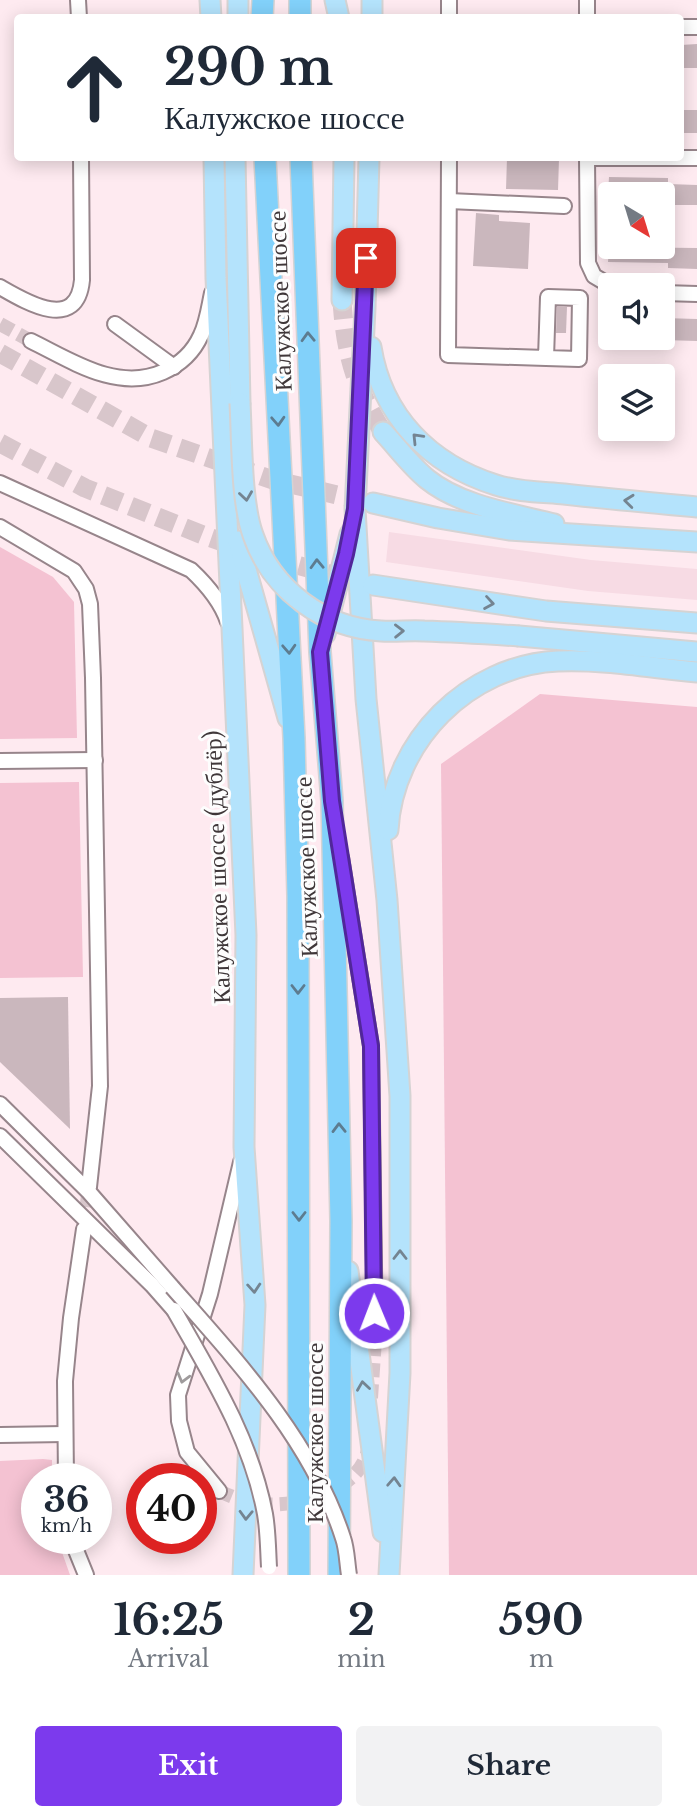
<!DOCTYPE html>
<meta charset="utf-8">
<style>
:root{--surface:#fff;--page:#f2f2f3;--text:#1f2937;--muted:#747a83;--accent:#7c3aed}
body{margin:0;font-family:"Libre Baskerville",serif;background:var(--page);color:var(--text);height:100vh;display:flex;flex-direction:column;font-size:26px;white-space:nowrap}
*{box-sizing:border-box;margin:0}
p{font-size:23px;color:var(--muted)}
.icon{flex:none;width:38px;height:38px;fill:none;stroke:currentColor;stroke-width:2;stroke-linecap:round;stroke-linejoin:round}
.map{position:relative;height:1575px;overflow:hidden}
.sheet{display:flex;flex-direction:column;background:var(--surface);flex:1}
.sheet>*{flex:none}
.guide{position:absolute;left:14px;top:14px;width:670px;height:147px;border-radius:7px;box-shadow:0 4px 18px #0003;background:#fff;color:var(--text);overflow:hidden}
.needle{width:46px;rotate:142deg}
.buttons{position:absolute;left:598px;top:182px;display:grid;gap:14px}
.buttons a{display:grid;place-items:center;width:77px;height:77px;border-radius:7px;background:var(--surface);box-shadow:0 4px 18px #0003;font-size:35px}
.speed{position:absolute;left:21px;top:1463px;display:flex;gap:14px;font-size:35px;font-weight:700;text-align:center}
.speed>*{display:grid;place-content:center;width:91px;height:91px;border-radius:50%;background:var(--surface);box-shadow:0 4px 18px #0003;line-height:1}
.speed small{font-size:18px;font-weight:400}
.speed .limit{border:10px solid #d22;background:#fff;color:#111}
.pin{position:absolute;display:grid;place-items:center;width:60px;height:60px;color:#fff;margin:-30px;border-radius:14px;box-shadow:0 4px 10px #0006}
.me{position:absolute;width:77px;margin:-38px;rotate:359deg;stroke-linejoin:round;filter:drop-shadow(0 0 5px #0008)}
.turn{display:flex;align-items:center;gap:24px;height:147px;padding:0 35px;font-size:32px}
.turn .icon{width:91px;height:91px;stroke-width:2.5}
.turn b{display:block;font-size:49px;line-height:60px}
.eta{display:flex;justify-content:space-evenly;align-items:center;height:119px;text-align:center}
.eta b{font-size:42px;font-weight:800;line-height:49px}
.cta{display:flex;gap:14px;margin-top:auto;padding:14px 35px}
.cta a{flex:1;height:80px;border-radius:7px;background:var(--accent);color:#fff;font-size:28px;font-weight:800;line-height:80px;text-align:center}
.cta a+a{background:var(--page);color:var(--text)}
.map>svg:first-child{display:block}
.built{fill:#f7dbe4}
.green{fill:#f4c2d2}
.building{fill:#cab7bd}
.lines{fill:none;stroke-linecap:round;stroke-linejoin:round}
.minor-tunnel{stroke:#d8c6cb;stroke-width:14;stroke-dasharray:14 7;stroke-linecap:butt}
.major-tunnel{stroke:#d8c6cb;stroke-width:19;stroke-dasharray:19 10;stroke-linecap:butt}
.minor-casing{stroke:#97858b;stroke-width:18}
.major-casing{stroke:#d5d3d3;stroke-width:23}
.highway-casing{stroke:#d5d3d3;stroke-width:24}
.minor{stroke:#fff;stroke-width:14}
.major{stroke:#b4e3fc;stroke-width:19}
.highway{stroke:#82d1fa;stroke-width:21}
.minor-bridge-casing{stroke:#97858b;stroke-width:18;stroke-linecap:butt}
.major-bridge-casing{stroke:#d5d3d3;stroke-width:23;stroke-linecap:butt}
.minor-bridge{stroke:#fff;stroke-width:14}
.major-bridge{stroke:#b4e3fc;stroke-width:19}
.oneway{stroke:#5d7c90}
.oneway2{stroke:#748491}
.oneway3{stroke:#9f9b9c}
.route-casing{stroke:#51269a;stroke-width:18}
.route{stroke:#7c3aed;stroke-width:12}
.labels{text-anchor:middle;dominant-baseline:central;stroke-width:6;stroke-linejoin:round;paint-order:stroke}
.street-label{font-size:24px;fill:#3f3739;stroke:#fdfdfd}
</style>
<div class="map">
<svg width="697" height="1575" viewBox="0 0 697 1575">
<rect width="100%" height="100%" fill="#feeaf0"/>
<!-- built -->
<path class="built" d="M389 532 591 560 697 569V600L588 591 386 562Z"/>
<!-- green -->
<g class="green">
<path d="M0 547 53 577 74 602 77 738 0 739Z"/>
<path d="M540 694 697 707V1575H449L441 764Z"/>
<path d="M79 782 83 977 0 978V783Z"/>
<path d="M43 1459 52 1460V1479H37V1538H57L70 1575H0V1461Z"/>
</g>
<!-- building -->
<g class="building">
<path d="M697 44V68H681V45Z"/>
<rect x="681" y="110" width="16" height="23"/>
<path d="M507 158H559L558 190 506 189Z"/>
<path d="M609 177 668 178V184L697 185V205H668V200H663V194H608Z"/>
<path d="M476 213 499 215V221L530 223 528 269 473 266Z"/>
<path d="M609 247 697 248V269L668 268V263L608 262Z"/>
<path d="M557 307H567L566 333H556Z"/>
<path d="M663 318 697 319V341L663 340Z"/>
<path d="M68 997 70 1129 0 1062V998Z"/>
</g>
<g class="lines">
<!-- minor-tunnel -->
<g class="minor-tunnel">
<path d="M0 324 31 341"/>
<path d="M84 1228 89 1187"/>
<path d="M371 1398 375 1340"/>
<path d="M219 1491C232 1497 246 1503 261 1504 300 1508 366 1489 369 1443"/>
</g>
<!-- major-tunnel -->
<g class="major-tunnel">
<path d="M342 300C345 352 355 388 383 432"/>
<path d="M0 353 151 438 273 480 372 503"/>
<path d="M0 443 85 488 208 537 243 549"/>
<path d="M271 558 330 574"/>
</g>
<defs>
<g id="minor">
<path d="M78 0 79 18"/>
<path d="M587 0V18"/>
<path d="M449 18V0"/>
<path d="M681 27H697"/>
<path d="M449 158 448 355 546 358 548 297 580 298 579 359 546 358"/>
<path d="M449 201 564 206"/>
<path d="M611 286 594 276 588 263 587 158H697"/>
<path d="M0 287C26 302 77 333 82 280L81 158"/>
<path d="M663 293 697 294"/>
<path d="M115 324 174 367"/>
<path d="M31 341C72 361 117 392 163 372 181 364 193 353 201 335 207 323 209 307 212 293"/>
<path d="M0 483 191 570C207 585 221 601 228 622"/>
<path d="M0 527 74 571 86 589 90 604 93 678 100 1086 89 1187"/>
<path d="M0 761 95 760"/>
<path d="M341 857 371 1046 375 1340"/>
<path d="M0 1104 88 1191 172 1287"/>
<path d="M0 1136 152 1285 174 1310"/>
<path d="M0 1435 65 1434"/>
<path d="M66 1479 65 1381 71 1318 84 1229"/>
<path d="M219 1491 187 1452 179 1421 178 1395 210 1294 241 1162"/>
<path d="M71 1538 86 1575"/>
</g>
<g id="major">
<path d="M210 0 211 18"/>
<path d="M335 0 339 18"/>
<path d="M238 18V0"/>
<path d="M372 18V0"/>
<path d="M214 158 216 278 246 935 244 1147 255 1305 243 1575"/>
<path d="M235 158 240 403"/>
<path d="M369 158 365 308 355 509 366 699 387 900 400 1096V1373L389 1575"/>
<path d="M342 300 344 158"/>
<path d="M371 347C382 416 429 464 496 485 517 492 542 492 564 494 608 499 653 503 697 507"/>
<path d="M383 432C397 447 411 466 427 479 460 506 514 514 554 524"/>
<path d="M373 503 438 518 509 530 697 542"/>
<path d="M238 541 288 718"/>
<path d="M373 585 546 611 697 623"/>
<path d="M325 634 350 534"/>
<path d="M519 636 697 652"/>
<path d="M388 830C393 741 468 665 558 661 604 659 652 668 697 672"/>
<path d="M348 1271 383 1532"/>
</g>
<g id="highway">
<path d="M262 18 263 0"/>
<path d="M300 18V0"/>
<path d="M265 158 294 738 298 896 299 1575"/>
<path d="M301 158 320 652 332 801 341 1221 339 1575"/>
</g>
</defs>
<!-- minor casing -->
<use href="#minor" class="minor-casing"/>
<!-- major casing -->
<use href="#major" class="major-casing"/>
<!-- highway casing -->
<use href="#highway" class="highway-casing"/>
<!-- minor -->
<use href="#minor" class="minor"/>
<!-- major -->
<use href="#major" class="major"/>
<!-- highway -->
<use href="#highway" class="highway"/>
<defs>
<g id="minor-bridge">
<path d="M172 1287C238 1362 312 1441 343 1538 347 1549 347 1563 349 1575"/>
<path d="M174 1310C211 1375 251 1439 265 1514 268 1531 268 1550 269 1567"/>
</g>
<path id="major-bridge" d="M240 403C242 440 241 502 253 535 272 590 324 628 381 631 396 632 410 630 424 631 456 632 488 634 519 636"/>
</defs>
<!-- minor-bridge casing -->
<use href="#minor-bridge" class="minor-bridge-casing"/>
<!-- major-bridge casing -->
<use href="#major-bridge" class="major-bridge-casing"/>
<!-- minor-bridge -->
<use href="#minor-bridge" class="minor-bridge"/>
<!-- major-bridge -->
<use href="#major-bridge" class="major-bridge"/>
</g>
<!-- one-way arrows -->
<defs><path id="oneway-chevron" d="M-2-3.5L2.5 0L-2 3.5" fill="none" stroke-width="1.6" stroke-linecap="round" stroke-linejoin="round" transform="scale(1.75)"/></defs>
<g class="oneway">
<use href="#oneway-chevron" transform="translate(308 337) rotate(-92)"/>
<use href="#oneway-chevron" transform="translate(278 421) rotate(87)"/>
<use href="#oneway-chevron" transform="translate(317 564) rotate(-92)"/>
<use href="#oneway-chevron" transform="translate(289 649) rotate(87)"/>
<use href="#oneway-chevron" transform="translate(298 989) rotate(90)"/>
<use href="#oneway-chevron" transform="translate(339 1128) rotate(-91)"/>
<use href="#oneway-chevron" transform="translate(299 1216) rotate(90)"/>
</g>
<g class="oneway2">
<use href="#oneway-chevron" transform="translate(417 438) rotate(-134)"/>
<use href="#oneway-chevron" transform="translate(246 496) rotate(82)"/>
<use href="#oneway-chevron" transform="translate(629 501) rotate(-174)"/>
<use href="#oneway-chevron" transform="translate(489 603) rotate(9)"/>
<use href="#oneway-chevron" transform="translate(399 631) rotate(-1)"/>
<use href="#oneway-chevron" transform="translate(400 1255) rotate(-90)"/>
<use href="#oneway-chevron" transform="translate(254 1288) rotate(86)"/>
<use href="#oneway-chevron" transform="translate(363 1386) rotate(-98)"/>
<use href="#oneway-chevron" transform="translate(394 1482) rotate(-87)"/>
<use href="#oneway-chevron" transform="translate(246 1515) rotate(92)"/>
</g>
<use class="oneway3" href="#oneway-chevron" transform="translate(183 1378) rotate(105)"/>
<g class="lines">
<defs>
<path id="route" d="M366 258 355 509 346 554 320 652 332 801 371 1046 374 1313"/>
</defs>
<!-- route casing -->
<use href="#route" class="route-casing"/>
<!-- route -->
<use href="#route" class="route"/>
</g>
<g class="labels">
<!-- street labels -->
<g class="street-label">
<text transform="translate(280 301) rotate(-92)">Калужское шоссе</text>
<text transform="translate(217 867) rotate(-92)">Калужское шоссе (дублёр)</text>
<text transform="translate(306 867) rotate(-92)">Калужское шоссе</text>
<text transform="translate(314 1433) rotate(-90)">Калужское шоссе</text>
</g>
</g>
</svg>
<div class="buttons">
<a><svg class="needle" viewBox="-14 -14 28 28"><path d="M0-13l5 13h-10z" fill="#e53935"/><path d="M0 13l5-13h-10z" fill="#747a83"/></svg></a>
<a><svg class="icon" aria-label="sound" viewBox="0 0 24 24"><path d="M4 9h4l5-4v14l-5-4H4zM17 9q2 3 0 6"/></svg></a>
<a><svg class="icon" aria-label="layers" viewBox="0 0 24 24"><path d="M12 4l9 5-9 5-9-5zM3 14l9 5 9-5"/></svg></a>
</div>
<div class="speed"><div>36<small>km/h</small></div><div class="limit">40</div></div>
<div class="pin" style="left:366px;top:258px;background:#d93025"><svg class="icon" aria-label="arrive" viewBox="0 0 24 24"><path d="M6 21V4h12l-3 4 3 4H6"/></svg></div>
<svg class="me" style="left:374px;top:1313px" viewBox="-20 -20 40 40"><circle r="17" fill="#7c3aed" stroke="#fff" stroke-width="3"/><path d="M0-11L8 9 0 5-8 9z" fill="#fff"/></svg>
<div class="guide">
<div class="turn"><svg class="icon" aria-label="ahead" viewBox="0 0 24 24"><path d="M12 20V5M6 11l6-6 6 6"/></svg><div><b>290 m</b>Калужское шоссе</div></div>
</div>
</div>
<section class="sheet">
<div class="eta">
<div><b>16:25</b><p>Arrival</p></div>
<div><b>2</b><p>min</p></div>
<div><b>590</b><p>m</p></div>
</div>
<div class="cta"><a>Exit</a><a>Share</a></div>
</section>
